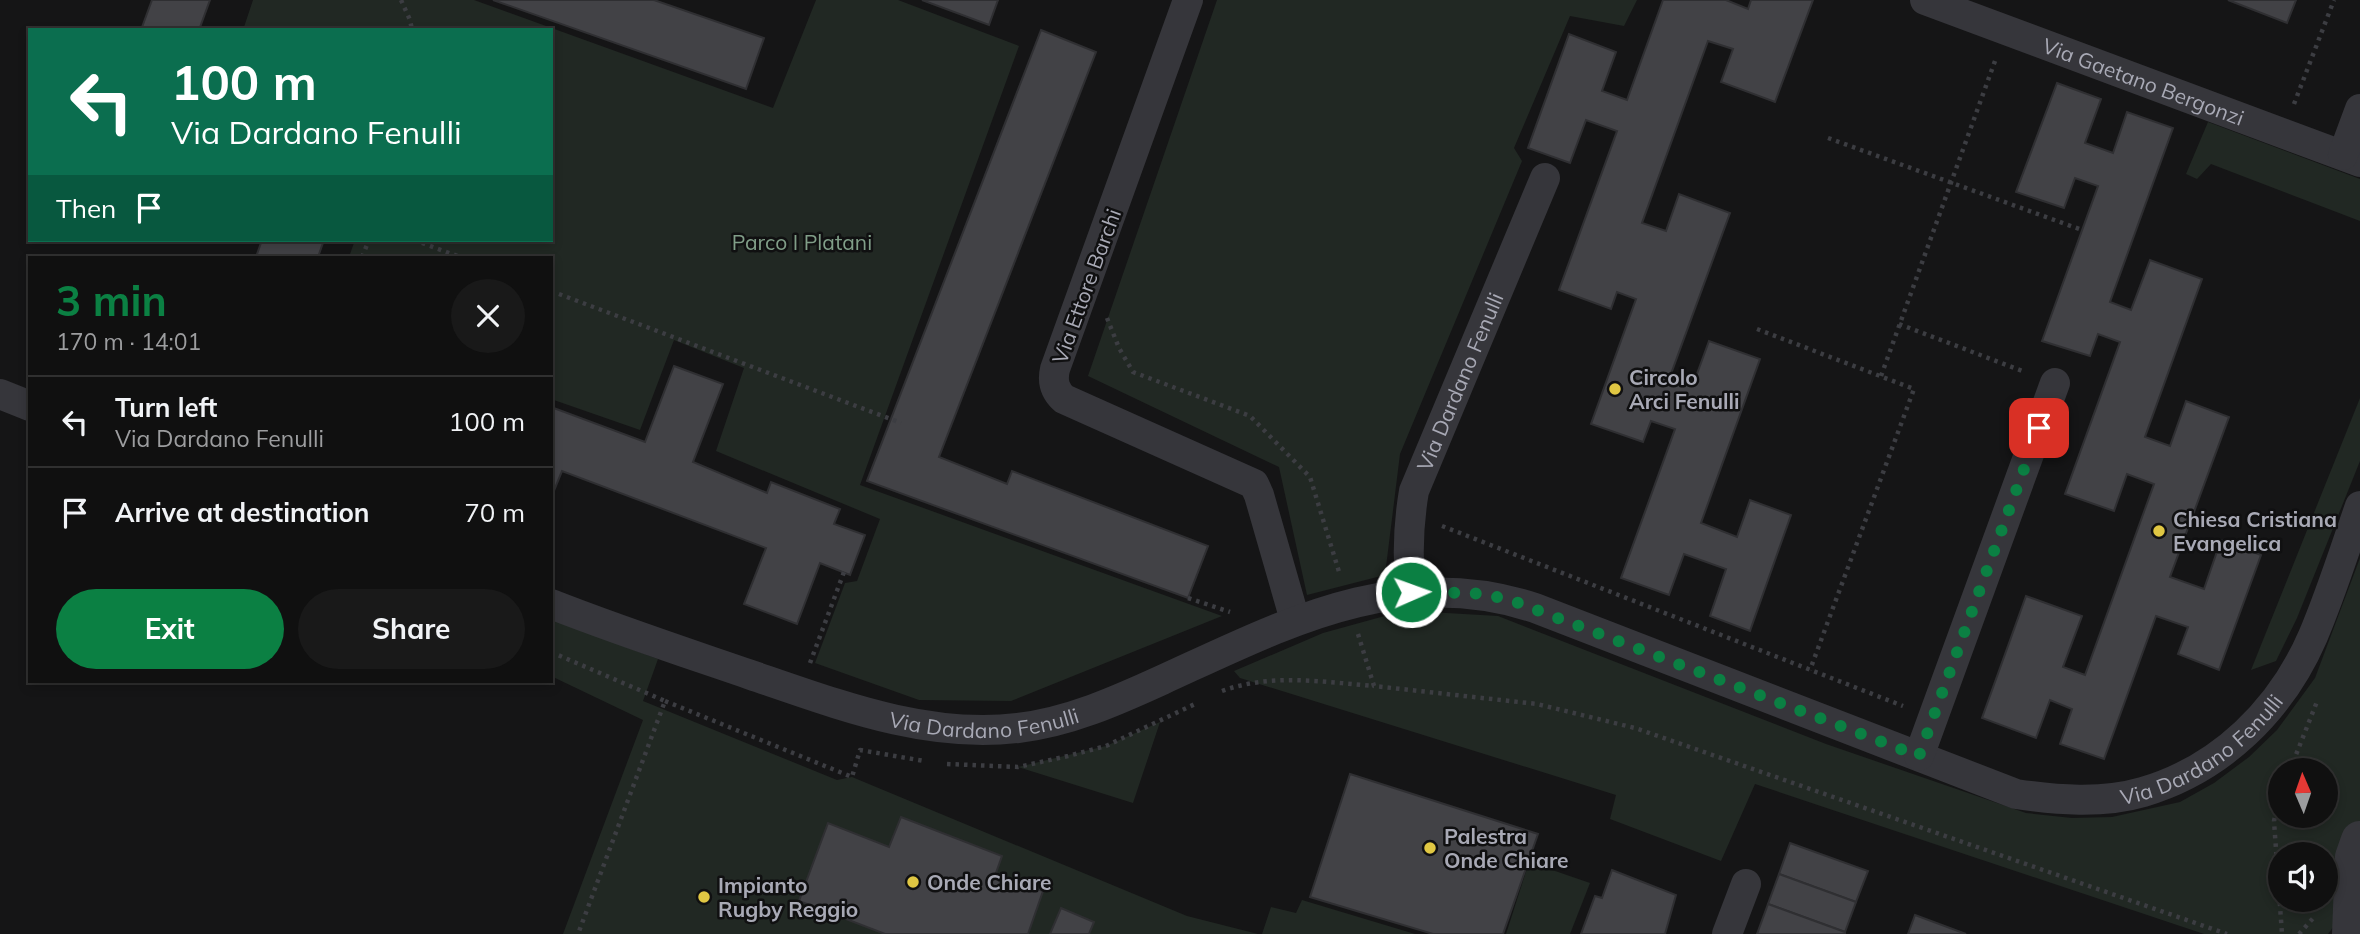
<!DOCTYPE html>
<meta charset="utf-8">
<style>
:root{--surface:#101010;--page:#191919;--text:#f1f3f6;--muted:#9c9d9f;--line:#303030;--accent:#0b8043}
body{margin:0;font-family:Mulish,sans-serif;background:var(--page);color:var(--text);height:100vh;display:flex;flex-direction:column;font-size:26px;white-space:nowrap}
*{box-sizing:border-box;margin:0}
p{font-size:23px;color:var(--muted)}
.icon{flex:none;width:38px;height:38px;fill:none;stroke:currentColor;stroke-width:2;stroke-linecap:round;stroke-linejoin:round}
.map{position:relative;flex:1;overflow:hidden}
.sheet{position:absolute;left:28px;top:256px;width:525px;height:427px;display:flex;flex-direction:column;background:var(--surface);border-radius:0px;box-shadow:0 4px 10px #0003,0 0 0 2px var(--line)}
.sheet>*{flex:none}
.hud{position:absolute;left:28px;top:28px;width:525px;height:214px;border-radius:0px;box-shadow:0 4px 10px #0003,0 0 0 2px var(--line);background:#0b6e4f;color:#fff;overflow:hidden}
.needle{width:46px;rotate:358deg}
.fabs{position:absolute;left:2268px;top:758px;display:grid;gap:14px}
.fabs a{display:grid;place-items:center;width:70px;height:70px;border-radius:50%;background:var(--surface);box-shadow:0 4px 10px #0003,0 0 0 2px var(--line);font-size:35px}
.pin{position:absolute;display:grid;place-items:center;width:60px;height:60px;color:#fff;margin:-30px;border-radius:14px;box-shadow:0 4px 10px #0006}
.me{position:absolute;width:77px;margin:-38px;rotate:88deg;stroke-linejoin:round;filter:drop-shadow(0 0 5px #0008)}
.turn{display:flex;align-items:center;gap:24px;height:147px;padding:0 28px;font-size:32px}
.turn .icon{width:91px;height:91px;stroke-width:2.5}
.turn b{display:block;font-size:49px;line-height:60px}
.then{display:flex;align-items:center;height:66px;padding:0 28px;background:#0003;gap:14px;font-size:26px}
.round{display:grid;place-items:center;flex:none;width:74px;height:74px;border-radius:37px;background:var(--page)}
.head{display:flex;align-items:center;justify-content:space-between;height:119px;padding:0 28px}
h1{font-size:42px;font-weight:700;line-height:52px;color:var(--accent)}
.button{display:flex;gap:14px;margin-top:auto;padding:14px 28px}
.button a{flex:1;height:80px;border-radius:42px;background:var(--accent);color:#fff;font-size:28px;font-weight:700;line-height:80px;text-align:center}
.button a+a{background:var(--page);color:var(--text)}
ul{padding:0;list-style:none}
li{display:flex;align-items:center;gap:21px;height:91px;padding:0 28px;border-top:2px solid var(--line)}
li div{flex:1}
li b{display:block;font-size:26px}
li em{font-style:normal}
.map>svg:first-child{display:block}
.green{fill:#212823;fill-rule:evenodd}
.building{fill:#424246;stroke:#2f2f32;stroke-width:2}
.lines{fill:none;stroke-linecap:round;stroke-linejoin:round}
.path{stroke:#3c3d42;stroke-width:4.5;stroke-dasharray:3.5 5;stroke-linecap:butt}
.minor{stroke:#36363b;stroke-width:30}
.tertiary{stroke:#36363b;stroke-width:38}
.route{stroke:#0b8043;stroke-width:12;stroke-dasharray:0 21.6}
.poi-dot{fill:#e0c743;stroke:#101011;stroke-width:2.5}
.labels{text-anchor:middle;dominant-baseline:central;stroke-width:5;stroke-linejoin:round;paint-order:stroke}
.street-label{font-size:21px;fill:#a8a9b5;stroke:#101011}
.park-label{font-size:21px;fill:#809e88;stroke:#101011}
.poi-label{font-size:21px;font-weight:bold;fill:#a8a9b5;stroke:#101011;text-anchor:start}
</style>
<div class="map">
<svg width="2360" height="934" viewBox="0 0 2360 934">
<rect width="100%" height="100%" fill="#151516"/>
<!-- green -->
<g class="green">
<path d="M253 0H474L773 108 816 0H898L1019 46 860 485 1222 616 1011 701 919 700 815 663 845 583 857 581 880 519 716 451 744 368 674 340 640 430 551 399V257H349L355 240H551V30H243Z"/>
<path d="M1217 0H1637L1624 26 1570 16 1514 148 1522 161 1400 454 1385 575 1307 595 1279 467 1088 376Z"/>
<path d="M2208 122 2360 179V221L2211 164 2197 179 2186 174Z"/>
<path d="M2360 398V461L2297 618 2276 661 2251 670Z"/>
<path d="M2360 558V830L2334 926 2328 934H2204L1755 784 1721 861 1610 819 1616 795 1240 678 1234 671 1323 633 1392 614 1429 612 1498 616 1826 744 2026 813 2072 818 2112 817 2180 802 2214 783 2249 757 2277 730 2315 678ZM2280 770H2326V816H2280ZM2280 854H2326V900H2280Z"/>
<path d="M551 619 658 659 643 701 837 780 852 777 1187 916 1258 934H563L643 720 551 676Z"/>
<path d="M1160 722 1133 803 1018 767 1106 746Z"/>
<path d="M1529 862 1590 883 1570 934H1506Z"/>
<path d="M1302 900 1415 934H1262L1271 907 1296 913Z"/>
</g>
<!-- building -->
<g class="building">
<path d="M152 0H210L199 30H141Z"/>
<path d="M493 0H654L764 38 746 89Z"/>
<path d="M922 0H998L989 25Z"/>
<path d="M1663 0H1726L1748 9 1751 0H1813L1775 102 1721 82 1733 49 1708 41 1642 223 1666 231 1679 194 1730 213 1671 374 1694 382 1709 341 1760 359 1701 523 1737 537 1750 500 1791 515 1750 631 1710 616 1726 569 1684 554 1669 595 1621 578 1675 429 1651 421 1643 442 1591 424 1636 299 1617 292 1611 309 1559 290 1617 131 1586 120 1570 163 1528 148 1569 34 1616 52 1602 91 1627 100Z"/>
<path d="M2228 0H2296L2287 23Z"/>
<path d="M1041 30 1096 52 939 457 1007 484 1012 471 1208 546 1188 598 867 481Z"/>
<path d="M2057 83 2101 99 2085 143 2113 153 2127 112 2173 128 2110 302 2131 310 2150 260 2202 279 2145 437 2170 446 2186 401 2229 417 2170 577 2204 589 2221 540 2261 555 2219 670 2178 654 2188 627 2156 616 2104 759 2060 744 2072 709 2050 700 2036 738 1982 718 2026 596 2082 616 2063 667 2085 675 2154 484 2127 474 2114 511 2065 494 2120 342 2098 334 2090 356 2042 341 2098 186 2075 178 2064 208 2016 192Z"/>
<path d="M262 240H324L318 257H256Z"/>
<path d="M674 366 723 384 693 462 767 493 771 482 840 509 834 524 865 535 850 575 820 563 797 624 744 604 766 548 562 471 551 498V407L645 442Z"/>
<path d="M1350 774 1538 834 1503 934H1433L1310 897Z"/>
<path d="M901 817 1002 856 996 873 1043 891 1028 934H885L799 901 828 823 889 847Z"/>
<path d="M1790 843 1868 871 1856 902 1779 874Z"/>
<path d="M1612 870 1676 895 1665 934H1581L1595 896 1602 898Z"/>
<path d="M1779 874 1856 902 1845 932 1768 904Z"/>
<path d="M1768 904 1845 932V934H1757Z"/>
<path d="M1061 908 1094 922 1089 934H1050Z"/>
<path d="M1915 915 1966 934H1908Z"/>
</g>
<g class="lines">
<!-- path -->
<g class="path">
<path d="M401 0 410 20 412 30"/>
<path d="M2294 104 2334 0"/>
<path d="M1828 138 2082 230"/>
<path d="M414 240 460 257"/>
<path d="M362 257 369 240"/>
<path d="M551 291 901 423"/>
<path d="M1107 318 1119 348 1133 372 1250 416 1310 477 1340 575"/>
<path d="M1899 324 2025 372"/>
<path d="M1757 329 1914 389 1810 670"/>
<path d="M1881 376 1995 61"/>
<path d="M1442 526 1903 706"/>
<path d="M1188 598 1230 612"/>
<path d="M1358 634 1374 686 1537 704 1635 728 2227 934"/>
<path d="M551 652 665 701 578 934"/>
<path d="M810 663 844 572"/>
<path d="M1222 691C1271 673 1323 682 1374 686"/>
<path d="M665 701 852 777 860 750 924 761"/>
<path d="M947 764 1018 767 1068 756 1106 746 1195 704"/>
<path d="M2290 770 2318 699"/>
<path d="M2280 793 2274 821 2282 934"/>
<path d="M2299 934 2315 916"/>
</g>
<!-- minor -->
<g class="minor">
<path d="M1188 0 1055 369C1052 382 1055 391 1064 399L1254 484 1259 495 1295 620"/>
<path id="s1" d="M1925 0 2360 162"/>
<path d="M2343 155 2360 109"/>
<path d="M0 394 30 406"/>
<path id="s2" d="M1411 592C1407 557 1408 526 1414 491L1545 178"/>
<path id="s3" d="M551 604C617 630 684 652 751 675 837 704 925 739 1018 728 1069 722 1116 701 1162 680 1285 624 1397 563 1535 608L2016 794C2056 800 2102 804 2143 792 2221 769 2281 710 2313 636 2331 594 2345 549 2360 506"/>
<path d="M1919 756 2055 383"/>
<path d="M1727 934 1746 884"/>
</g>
<!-- tertiary -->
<path class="tertiary" d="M2351 934 2354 857 2360 840"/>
</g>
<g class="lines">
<!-- route -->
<path class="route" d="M1411 592 1473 593 1508 599 1919 756 2039 428"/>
</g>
<!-- markers -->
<g class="poi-dot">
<circle cx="1615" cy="389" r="7"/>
<circle cx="2159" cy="531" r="7"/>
<circle cx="1430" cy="848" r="7"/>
<circle cx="913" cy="882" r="7"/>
<circle cx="704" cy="897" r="7"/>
</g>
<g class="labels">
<!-- street labels -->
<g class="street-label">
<text stroke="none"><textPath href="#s1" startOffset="233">Via Gaetano Bergonzi</textPath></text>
<text transform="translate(1086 286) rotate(-70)">Via Ettore Barchi</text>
<text stroke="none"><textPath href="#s2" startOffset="220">Via Dardano Fenulli</textPath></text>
<text stroke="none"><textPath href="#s3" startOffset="453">Via Dardano Fenulli</textPath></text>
<text stroke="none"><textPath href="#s3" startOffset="1746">Via Dardano Fenulli</textPath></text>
</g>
<!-- park labels -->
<g class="park-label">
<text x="802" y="242">Parco I Platani</text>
</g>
<!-- poi labels -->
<g class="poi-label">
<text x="1629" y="377">Circolo<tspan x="1629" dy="24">Arci Fenulli</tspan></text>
<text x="2173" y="519">Chiesa Cristiana<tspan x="2173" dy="24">Evangelica</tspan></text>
<text x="1444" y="836">Palestra<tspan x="1444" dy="24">Onde Chiare</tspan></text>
<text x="927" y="882">Onde Chiare</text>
<text x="718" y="885">Impianto<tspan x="718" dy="24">Rugby Reggio</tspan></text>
</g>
</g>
</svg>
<div class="fabs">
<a><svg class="needle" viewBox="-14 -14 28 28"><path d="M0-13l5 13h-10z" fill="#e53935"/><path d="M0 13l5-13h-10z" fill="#9c9d9f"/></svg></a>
<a><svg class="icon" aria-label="sound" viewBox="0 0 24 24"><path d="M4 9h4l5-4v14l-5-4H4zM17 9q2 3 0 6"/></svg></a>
</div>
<div class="pin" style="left:2039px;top:428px;background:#d93025"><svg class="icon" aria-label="arrive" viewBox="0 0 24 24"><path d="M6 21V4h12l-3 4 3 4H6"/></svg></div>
<svg class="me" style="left:1411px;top:592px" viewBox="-20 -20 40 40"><circle r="17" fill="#0b8043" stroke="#fff" stroke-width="3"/><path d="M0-11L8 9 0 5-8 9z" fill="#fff"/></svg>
<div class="hud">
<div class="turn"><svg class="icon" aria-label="left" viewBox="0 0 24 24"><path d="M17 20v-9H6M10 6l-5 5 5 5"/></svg><div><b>100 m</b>Via Dardano Fenulli</div></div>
<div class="then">Then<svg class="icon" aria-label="arrive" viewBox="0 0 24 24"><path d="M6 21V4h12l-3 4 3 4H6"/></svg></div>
</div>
<section class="sheet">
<div class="head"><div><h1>3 min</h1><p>170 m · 14:01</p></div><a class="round"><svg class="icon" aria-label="close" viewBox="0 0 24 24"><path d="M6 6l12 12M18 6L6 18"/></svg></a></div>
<ul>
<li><svg class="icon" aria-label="left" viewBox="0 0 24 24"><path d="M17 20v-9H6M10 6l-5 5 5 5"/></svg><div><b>Turn left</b><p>Via Dardano Fenulli</p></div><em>100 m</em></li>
<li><svg class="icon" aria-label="arrive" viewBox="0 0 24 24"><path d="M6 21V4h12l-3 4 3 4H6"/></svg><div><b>Arrive at destination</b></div><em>70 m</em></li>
</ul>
<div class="button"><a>Exit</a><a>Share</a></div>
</section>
</div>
